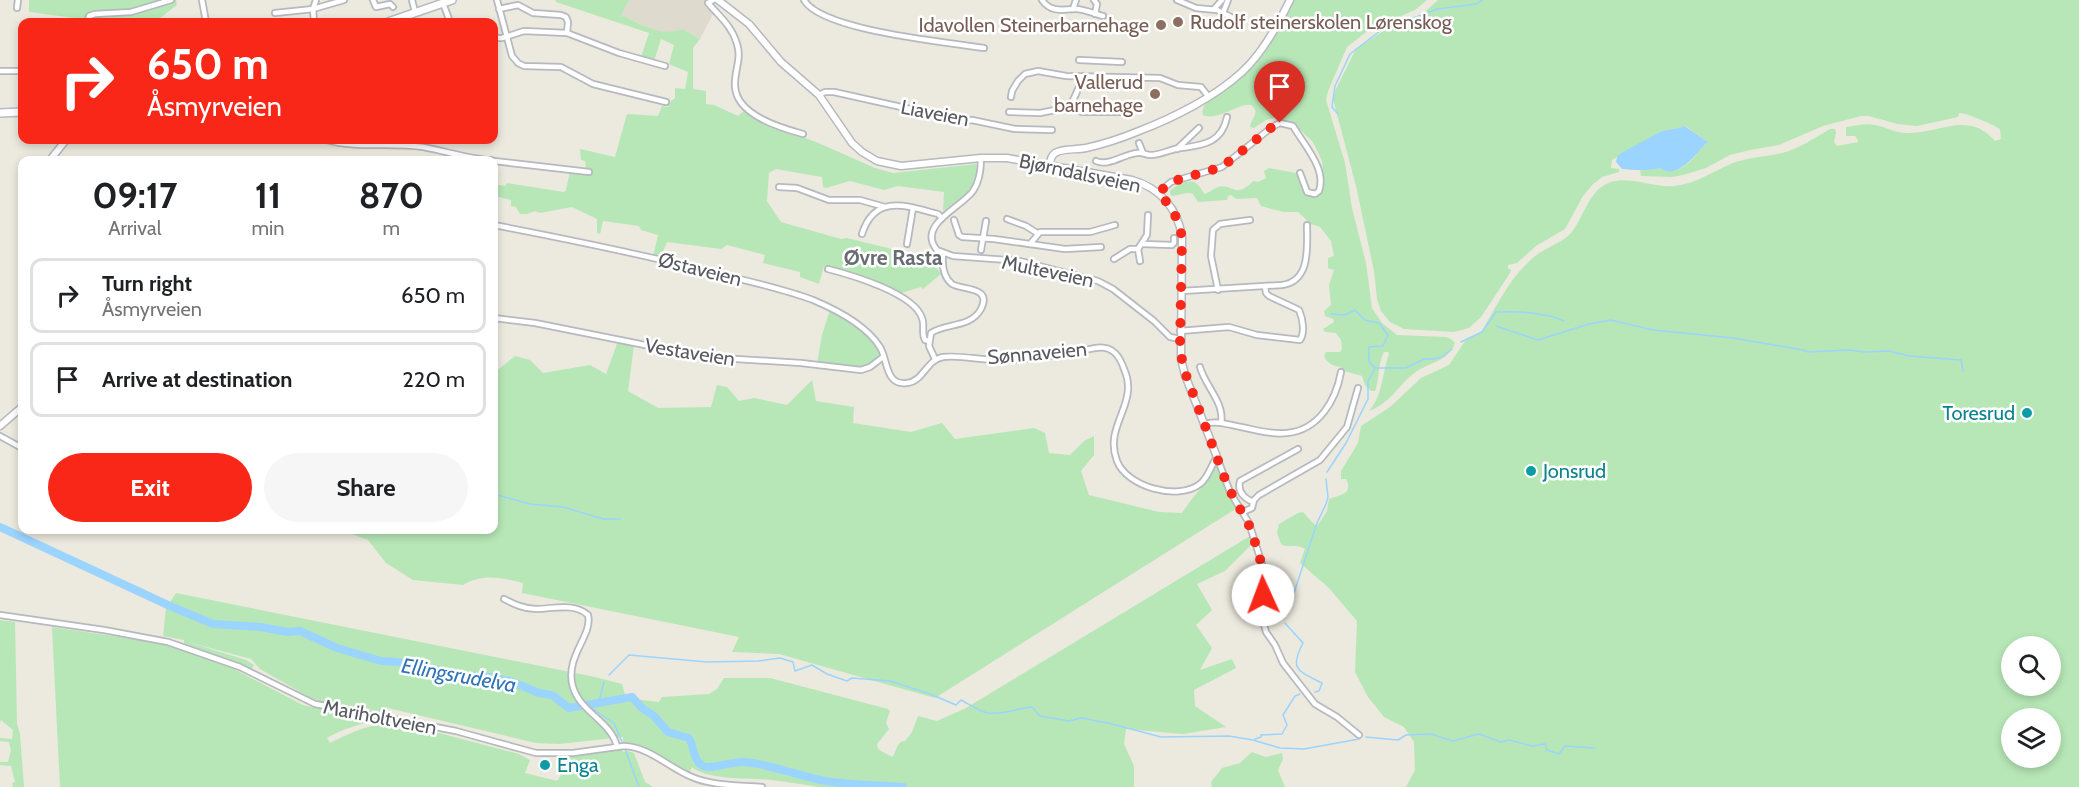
<!DOCTYPE html>
<meta charset="utf-8">
<style>
:root{--surface:#fff;--page:#f6f6f6;--text:#202124;--muted:#757577;--line:#e0e0e0;--accent:#f82718}
body{margin:0;font-family:Cabin,sans-serif;background:var(--page);color:var(--text);height:100vh;display:flex;flex-direction:column;font-size:22px;white-space:nowrap}
*{box-sizing:border-box;margin:0}
p{font-size:20px;color:var(--muted)}
.icon{flex:none;width:33px;height:33px;fill:none;stroke:currentColor;stroke-width:2;stroke-linecap:round;stroke-linejoin:round}
.map{position:relative;flex:1;overflow:hidden}
.drawer{position:absolute;left:18px;top:156px;width:480px;height:378px;display:flex;flex-direction:column;background:var(--surface);border-radius:12px;box-shadow:0 3px 9px #0003}
.drawer>*{flex:none}
.top-card{position:absolute;left:18px;top:18px;width:480px;height:126px;border-radius:12px;box-shadow:0 3px 9px #0003;background:#f82718;color:#fff;overflow:hidden}
.tools{position:absolute;left:2001px;top:636px;display:grid;gap:12px}
.tools a{display:grid;place-items:center;width:60px;height:60px;border-radius:50%;background:var(--surface);box-shadow:0 3px 9px #0003;font-size:30px}
.pin{position:absolute;display:grid;place-items:center;width:51px;height:51px;color:#fff;margin:-62px -26px;border-radius:50% 50% 50% 0;rotate:-45deg;box-shadow:0 0 6px #0007}
.pin .icon{rotate:45deg}
.me{position:absolute;width:66px;margin:-33px;rotate:358deg;stroke-linejoin:round;filter:drop-shadow(0 0 4px #0008)}
.turn{display:flex;align-items:center;gap:21px;height:126px;padding:0 30px;font-size:27px}
.turn .icon{width:78px;height:78px;stroke-width:2.5}
.turn b{display:block;font-size:42px;line-height:51px}
.eta{display:flex;justify-content:space-evenly;align-items:center;height:102px;text-align:center}
.eta b{font-size:36px;font-weight:700;line-height:42px}
.button{display:flex;gap:12px;margin-top:auto;padding:12px 30px}
.button a{flex:1;height:69px;border-radius:36px;background:var(--accent);color:#fff;font-size:24px;font-weight:700;line-height:69px;text-align:center}
.button a+a{background:var(--page);color:var(--text)}
ul{padding:0;list-style:none}
li{display:flex;align-items:center;gap:18px;height:75px;margin:0 12px 9px;padding:0 18px;border:3px solid var(--line);border-radius:12px}
li div{flex:1}
li b{display:block;font-size:22px}
li em{font-style:normal}
.map>svg:first-child{display:block}
.education{fill:#dedbce}
.green{fill:#b7e7b7;fill-rule:evenodd}
.water{fill:#9bd4ff}
.lines{fill:none;stroke-linecap:round;stroke-linejoin:round}
.stream{stroke:#9bd4ff;stroke-width:1.5}
.river{stroke:#9bd4ff;stroke-width:8}
.minor-casing{stroke:#b6b9bf;stroke-width:8}
.tertiary-casing{stroke:#b6b9bf;stroke-width:9}
.secondary-casing{stroke:#b7bbc2;stroke-width:10}
.minor{stroke:#fff;stroke-width:4.5}
.tertiary{stroke:#fff;stroke-width:6}
.secondary{stroke:#fff;stroke-width:7}
.route{stroke:#f82718;stroke-width:10;stroke-dasharray:0 18}
.education-dot{fill:#8d6e63;stroke:#fff;stroke-width:2}
.culture-dot{fill:#0f9aa8;stroke:#fff;stroke-width:2}
.labels{text-anchor:middle;dominant-baseline:central;stroke-width:5;stroke-linejoin:round;paint-order:stroke}
.education-label{font-size:20px;fill:#785e54;stroke:#fff;text-anchor:end}
.street-label{font-size:20px;fill:#575b61;stroke:#fff}
.culture-label{font-size:20px;fill:#0d838f;stroke:#fff;text-anchor:start}
.neighbourhood-label{font-size:21px;font-weight:bold;fill:#686d73;stroke:#fff}
.water-label{font-size:21px;font-style:italic;fill:#3074b9;stroke:#fff}
</style>
<div class="map">
<svg width="2079" height="787" viewBox="0 0 2079 787">
<rect width="100%" height="100%" fill="#ece9de"/>
<!-- education -->
<path class="education" d="M589 0H707L714 12 700 39 683 29 672 33 654 31 624 16 620 17 606 11Z"/>
<!-- green -->
<g class="green">
<path d="M29 0H176L177 5 155 22H75V18L29 12Z"/>
<path d="M555 0H629L620 17 624 16C644 26 661 37 683 29L700 39 693 48V89L706 91V104L714 105 738 116 745 110 755 120 816 142 875 168 893 173 976 164C981 187 959 199 943 211L944 192 898 186 884 190 850 181 826 188 823 187 822 177 776 169 769 173 767 201 781 222 841 239 847 238 896 250 900 259H924V251L941 274 923 289 921 287 898 294 857 275 824 266 819 284 800 277V272L763 263 765 255 727 245 721 249 667 242 660 258 653 256 658 235 641 230 639 226 603 221 600 234 597 233V219L572 207 540 213 535 211 527 214H520L516 207 511 206V200L494 196V184L505 186 507 183 564 192 566 190 570 171 592 175V171L586 170 585 161 581 160 580 149 615 157 627 114 658 116 662 106 668 107 671 101 675 98V88L685 89 688 72 669 64 674 45 661 39 654 61 641 57 649 33 556 2Z"/>
<path d="M1294 0H1427L1415 10 1370 29 1347 47 1328 91 1326 100 1345 163 1352 208 1366 263 1372 308 1382 323 1397 335 1446 337 1451 339 1455 343C1448 363 1427 362 1413 374 1398 386 1389 404 1369 411 1383 395 1382 373 1389 354L1388 352H1384C1377 367 1380 378 1375 391H1371L1365 385 1362 376 1344 371 1340 367C1333 366 1327 363 1324 356L1326 352H1340L1342 349 1341 340 1336 333 1325 332 1323 329 1334 322 1333 319 1325 316 1324 311 1331 305 1329 285 1334 270 1328 268V258L1334 256 1331 241 1320 227 1311 224 1298 212H1283L1261 206 1257 198 1236 199 1231 195 1228 196 1227 200 1198 202 1193 194C1184 191 1180 196 1171 196L1170 191C1175 186 1187 180 1194 182 1198 183 1202 191 1205 194 1210 192 1213 189 1218 187 1232 183 1235 200 1253 181L1258 182 1266 178 1264 171 1269 168 1296 173 1304 193 1311 197 1319 195 1324 183 1322 161 1313 142 1296 126 1276 117 1266 120 1254 128 1250 127C1250 121 1257 116 1255 110 1250 93 1220 123 1203 115 1199 100 1227 88 1237 80 1262 60 1279 28 1294 0Z"/>
<path d="M1438 0H2079V787H1406L1415 770 1414 742 1404 727 1384 717 1368 697 1355 672 1357 621 1329 588 1300 563 1305 549C1296 543 1288 549 1281 544L1277 533 1279 524 1298 513 1303 512 1315 525H1318L1327 511 1329 499C1339 495 1354 494 1346 479H1341V471L1358 443 1361 426 1390 407 1421 378 1449 365 1467 338 1477 335 1482 331C1497 305 1511 276 1534 257 1545 248 1559 244 1569 235 1584 220 1587 190 1611 182 1631 176 1653 188 1674 186 1696 184 1713 171 1733 163 1748 157 1765 157 1782 153 1799 149 1814 138 1830 129H1835L1836 132 1834 142 1837 146 1858 142V140L1855 136H1846V127C1855 126 1866 123 1875 125 1886 127 1895 133 1907 133 1940 134 1968 110 1995 141L2001 139 2000 129C1992 124 1967 113 1959 113L1958 117 1917 126 1897 124 1869 116H1861L1823 126 1779 145 1750 150 1730 155 1706 168 1683 175 1672 177 1641 176 1640 170C1646 171 1654 167 1660 168 1663 168 1666 171 1669 171 1686 172 1697 152 1708 142L1684 125 1683 127 1662 131 1612 160 1611 168 1619 169V172L1602 177 1593 184 1583 196 1565 229 1536 246 1517 263 1508 265V268L1511 270 1510 273 1481 317 1469 328 1454 332 1404 329 1390 322 1381 311 1377 299 1374 271 1356 186 1333 99 1335 91 1356 49 1391 26 1420 16ZM2012 646H2050V686H2012ZM2012 718H2050V758H2012Z"/>
<path d="M830 310C850 321 867 333 880 351L877 360 864 368 817 363 822 335Z"/>
<path d="M618 341 634 345 628 391 658 408 711 407 717 385 727 387 739 401 754 398 787 405 812 380 816 401 854 407 853 423 911 432 942 423 955 439 1034 428 1045 433 1049 453 1070 455 1084 441 1094 436V455L1081 471 1089 495 1159 512 1182 513C1193 496 1207 483 1217 466L1229 498 1237 508 935 698 779 654 732 652 739 637 522 593 523 583C502 578 483 573 463 585L413 580 386 563 368 540 341 530H494V373L515 356 530 360 543 373 590 365 606 374Z"/>
<path d="M1250 536 1252 544 1225 571 1197 584 1212 610 1196 625 1212 648 1200 670 1232 659 1236 668 1194 690 1195 706 1226 727 1183 734 1126 729 1124 744 1134 766V787H819C803 784 787 782 771 780 752 778 705 780 692 767L689 774C668 763 648 743 623 742V737L559 744 536 743 388 708 387 714 365 708 322 702 309 697 260 669 251 659 188 642 246 660 254 665 252 669 184 644V640L163 636 166 608 176 593 595 677 622 684 626 698 659 702 662 697 709 694 717 689 724 678H770L888 709 890 711 886 723 889 729 877 744 878 749 892 757C898 751 895 742 905 741L912 732 918 716 937 721 966 708Z"/>
<path d="M0 620 15 622 17 724 20 734 24 787H13L12 783 15 782 11 766 0 765V762H8L11 750 9 742 0 741V738L12 739 13 730 1 720 0 723Z"/>
<path d="M52 627 166 644 228 666 303 705 354 717 380 720C360 724 344 728 327 738L330 743C344 736 385 715 398 729L439 733 519 754 530 760 525 773 557 781C563 775 561 765 562 757L622 749 623 752 628 751 634 753 645 782 653 787H60Z"/>
<path d="M1252 752 1266 757 1282 753 1283 759 1278 770 1285 787H1212L1211 782 1222 768 1240 763Z"/>
</g>
<!-- water -->
<path class="water" d="M1683 125 1708 142C1696 153 1678 181 1660 168 1646 171 1635 170 1622 169L1616 162 1617 157 1621 153 1662 131 1683 127Z"/>
<g class="lines">
<!-- stream -->
<g class="stream">
<path d="M1338 114 1332 107 1335 86 1350 54 1380 31 1437 9 1477 4 1482 0"/>
<path d="M1331 314 1345 315 1355 310 1365 320 1379 323 1388 335 1383 346 1369 347V362L1375 368"/>
<path d="M1496 326 1538 340 1589 324 1611 320 1653 330 1733 338 1803 350 1808 352 1847 350 1865 352 1889 351 1909 356 1961 360 1963 371"/>
<path d="M1461 342 1482 332 1496 312C1518 311 1545 312 1564 321"/>
<path d="M1327 472 1346 443 1368 399V381L1375 368H1406L1424 359H1434L1443 356 1452 349"/>
<path d="M494 494 530 504 563 507 603 519H620"/>
<path d="M1281 617 1290 605 1317 523 1326 504 1328 497 1326 479"/>
<path d="M1285 623 1303 643C1289 670 1298 671 1322 683L1319 691 1315 692"/>
<path d="M609 675 629 655 707 662 758 661 780 658 793 662 795 671 812 665 827 674 847 681 852 678 890 681 930 694 956 705 961 700C969 704 980 712 988 713 1004 715 1018 708 1032 707L1040 716 1069 721 1081 718 1108 723 1161 737 1229 736 1253 740 1280 748 1304 749 1359 739"/>
<path d="M599 701 604 682"/>
<path d="M587 705 614 723 622 742"/>
<path d="M1366 737 1398 740 1406 735 1431 734 1453 741 1479 734 1501 742 1509 740 1532 746 1545 744 1547 750 1559 754 1565 746 1595 748"/>
<path d="M1255 739 1261 737V735L1282 734 1287 725 1283 715 1295 696 1300 694"/>
<path d="M625 749 639 787"/>
</g>
<!-- river -->
<path class="river" d="M0 527 170 606 213 624 261 627 287 632 300 631 337 648 381 661 398 662 454 677 483 676 510 681 539 693 552 695 569 708 632 697 642 708 654 716 668 732 689 738C694 746 693 761 703 766 711 770 733 761 744 762 771 764 798 776 825 781 851 785 877 785 903 787"/>
<defs>
<g id="minor">
<path d="M202 0 206 22"/>
<path d="M373 0 376 7 390 4 393 7"/>
<path d="M412 0 415 12"/>
<path d="M497 0 512 56 518 63 524 66 561 67 593 84 666 102"/>
<path d="M713 0 708 3C719 16 732 26 737 44 742 59 734 71 735 86 736 115 781 128 803 134"/>
<path d="M804 0C822 31 948 42 984 48"/>
<path d="M1042 0C1050 12 1062 10 1074 9 1082 8 1095 14 1103 16"/>
<path d="M1094 0 1097 4 1095 14"/>
<path d="M1177 0 1196 8 1217 10 1237 20"/>
<path d="M443 3 450 22"/>
<path d="M17 8 18 0"/>
<path d="M499 9 518 5 533 13 561 15 566 17 568 22 567 33"/>
<path d="M1073 9 1076 0"/>
<path d="M1214 9 1222 0"/>
<path d="M275 13 313 9 344 0"/>
<path d="M1223 13 1228 0"/>
<path d="M88 22 89 16 95 14 131 12 171 0"/>
<path d="M314 22 313 9 316 0"/>
<path d="M494 38H502L524 31 567 33 619 53 665 66"/>
<path d="M1079 60 1122 62"/>
<path d="M0 71H22"/>
<path d="M819 95 825 92H834L964 121 972 120 1015 129 1052 130"/>
<path d="M1011 97 1012 91 1018 81 1025 74 1038 71 1066 76 1160 78 1178 85 1201 87 1208 96"/>
<path d="M1070 107 1082 112H1122"/>
<path d="M1009 112 1040 113 1070 107 1084 76"/>
<path d="M326 140C358 149 391 142 423 147 446 151 468 159 491 160"/>
<path d="M1139 143 1143 153"/>
<path d="M1177 149 1199 128"/>
<path d="M981 158C981 169 980 181 973 191 962 207 916 225 937 250L953 256 1020 261 1098 281 1113 289 1154 321 1170 337 1180 339"/>
<path d="M494 161 589 172"/>
<path d="M1096 161C1108 167 1124 154 1137 153 1142 152 1146 155 1151 155 1159 155 1167 151 1175 149 1197 145 1221 147 1227 117"/>
<path d="M779 187 797 188 829 200H860L885 207"/>
<path d="M1158 193 1171 182 1222 167 1272 127 1280 123 1293 126C1304 145 1327 169 1319 191L1315 194 1307 192 1300 173"/>
<path d="M1007 219 1026 226 1037 233"/>
<path d="M954 220 959 235 962 237 994 239 1065 249 1101 247"/>
<path d="M494 225C567 239 640 254 712 272 746 281 781 288 813 300 837 310 866 325 880 347 888 360 885 386 907 383 924 381 926 360 943 357 961 355 979 360 998 360 1022 361 1047 356 1071 353 1085 352 1103 341 1115 353 1119 357 1122 363 1124 369 1140 404 1103 425 1117 461 1127 487 1178 501 1200 484 1209 477 1211 465 1217 457"/>
<path d="M862 234C875 193 907 206 938 214L942 218"/>
<path d="M907 244 913 208"/>
<path d="M1030 244 1040 232H1090L1115 225"/>
<path d="M1142 244 1172 245 1174 243V238"/>
<path d="M981 250 986 221"/>
<path d="M1114 259 1130 249H1138"/>
<path d="M1140 261 1138 249 1147 235 1148 215"/>
<path d="M828 269C851 275 914 293 922 318 925 325 921 333 925 340L929 341"/>
<path d="M1218 290 1211 256 1213 230 1220 224 1250 220"/>
<path d="M1182 291 1282 285C1311 281 1307 247 1307 225"/>
<path d="M494 318 535 323 705 357 801 363 861 370 870 367 883 357"/>
<path d="M1180 331 1229 327 1257 335 1300 340C1305 333 1303 319 1299 310L1269 296 1266 293 1265 286"/>
<path d="M935 359 929 346 931 333C945 323 971 328 981 309 993 286 961 290 952 284 943 277 942 263 943 253"/>
<path d="M1200 367C1205 386 1225 403 1221 423"/>
<path d="M1205 424C1216 420 1230 425 1241 427 1256 430 1272 435 1287 433 1319 430 1336 400 1341 372"/>
<path d="M0 436 20 447 22 446"/>
<path d="M1217 457 1230 492 1249 523 1262 564 1263 577 1262 617 1266 632 1275 645 1283 663 1315 704 1337 717 1359 735"/>
<path d="M1253 502C1244 498 1237 492 1240 481L1298 449"/>
<path d="M1243 512 1252 508 1254 500 1259 495 1320 460 1347 427 1358 388"/>
<path d="M504 599C514 604 524 609 536 609 552 609 574 602 588 615 593 636 564 657 573 687 580 712 612 722 617 747"/>
<path d="M0 615 104 630 168 642 240 667 315 704 456 731 536 753H573L624 746C650 747 669 768 692 777 713 786 739 785 762 787"/>
</g>
<g id="tertiary">
<path d="M718 0 749 24 781 62 819 95 852 143 862 152 877 161 901 166 981 158H1007L1132 180C1160 188 1177 208 1182 236L1181 359 1185 375 1217 457"/>
<path d="M50 160 66 140"/>
<path d="M1050 165C1050 160 1051 156 1055 153 1062 148 1077 150 1086 148 1104 144 1122 138 1139 131 1173 118 1215 97 1242 72 1263 53 1278 25 1290 0"/>
<path d="M0 426 22 407"/>
</g>
<g id="secondary">
<path d="M388 22 452 0"/>
<path d="M0 113 22 112"/>
</g>
</defs>
<!-- minor casing -->
<use href="#minor" class="minor-casing"/>
<!-- tertiary casing -->
<use href="#tertiary" class="tertiary-casing"/>
<!-- secondary casing -->
<use href="#secondary" class="secondary-casing"/>
<!-- minor -->
<use href="#minor" class="minor"/>
<!-- tertiary -->
<use href="#tertiary" class="tertiary"/>
<!-- secondary -->
<use href="#secondary" class="secondary"/>
</g>
<g class="lines">
<!-- route -->
<path class="route" d="M1263 595V569L1251 529 1228 487 1183 367 1180 346 1182 236 1173 209 1158 193 1171 182 1222 167 1272 127 1280 123"/>
</g>
<!-- markers -->
<g class="education-dot">
<circle cx="1178" cy="22" r="6"/>
<circle cx="1161" cy="25" r="6"/>
<circle cx="1155" cy="94" r="6"/>
</g>
<g class="culture-dot">
<circle cx="2027" cy="413" r="6"/>
<circle cx="1531" cy="471" r="6"/>
<circle cx="545" cy="765" r="6"/>
</g>
<g class="labels">
<!-- education labels -->
<g class="education-label">
<text x="1190" y="22" text-anchor="start">Rudolf steinerskolen Lørenskog</text>
<text x="1149" y="25">Idavollen Steinerbarnehage</text>
<text x="1143" y="82">Vallerud<tspan x="1143" dy="23">barnehage</tspan></text>
</g>
<!-- street labels -->
<g class="street-label">
<text transform="translate(935 113) rotate(11)">Liaveien</text>
<text transform="translate(1080 173) rotate(12)">Bjørndalsveien</text>
<text transform="translate(700 269) rotate(14)">Østaveien</text>
<text transform="translate(1048 271) rotate(12)">Multeveien</text>
<text transform="translate(690 352) rotate(9)">Vestaveien</text>
<text transform="translate(1037 353) rotate(-5)">Sønnaveien</text>
<text transform="translate(380 717) rotate(11)">Mariholtveien</text>
</g>
<!-- culture labels -->
<g class="culture-label">
<text x="2015" y="413" text-anchor="end">Toresrud</text>
<text x="1543" y="471">Jonsrud</text>
<text x="557" y="765">Enga</text>
</g>
<!-- neighbourhood labels -->
<g class="neighbourhood-label">
<text x="893" y="257">Øvre Rasta</text>
</g>
<!-- water labels -->
<g class="water-label">
<text transform="translate(459 675) rotate(10)">Ellingsrudelva</text>
</g>
</g>
</svg>
<div class="tools">
<a><svg class="icon" aria-label="search" viewBox="0 0 24 24"><circle cx="10" cy="10" r="6"/><path d="M15 15l6 6"/></svg></a>
<a><svg class="icon" aria-label="layers" viewBox="0 0 24 24"><path d="M12 4l9 5-9 5-9-5zM3 14l9 5 9-5"/></svg></a>
</div>
<div class="pin" style="left:1280px;top:123px;background:#d93025"><svg class="icon" aria-label="arrive" viewBox="0 0 24 24"><path d="M6 21V4h12l-3 4 3 4H6"/></svg></div>
<svg class="me" style="left:1263px;top:595px" viewBox="-20 -20 40 40"><circle r="19" fill="#fff"/><path d="M0-13L10 11 0 6-10 11z" fill="#f82718"/></svg>
<div class="top-card">
<div class="turn"><svg class="icon" aria-label="right" viewBox="0 0 24 24"><path d="M7 20v-9h11M14 6l5 5-5 5"/></svg><div><b>650 m</b>Åsmyrveien</div></div>
</div>
<section class="drawer">
<div class="eta">
<div><b>09:17</b><p>Arrival</p></div>
<div><b>11</b><p>min</p></div>
<div><b>870</b><p>m</p></div>
</div>
<ul>
<li><svg class="icon" aria-label="right" viewBox="0 0 24 24"><path d="M7 20v-9h11M14 6l5 5-5 5"/></svg><div><b>Turn right</b><p>Åsmyrveien</p></div><em>650 m</em></li>
<li><svg class="icon" aria-label="arrive" viewBox="0 0 24 24"><path d="M6 21V4h12l-3 4 3 4H6"/></svg><div><b>Arrive at destination</b></div><em>220 m</em></li>
</ul>
<div class="button"><a>Exit</a><a>Share</a></div>
</section>
</div>
